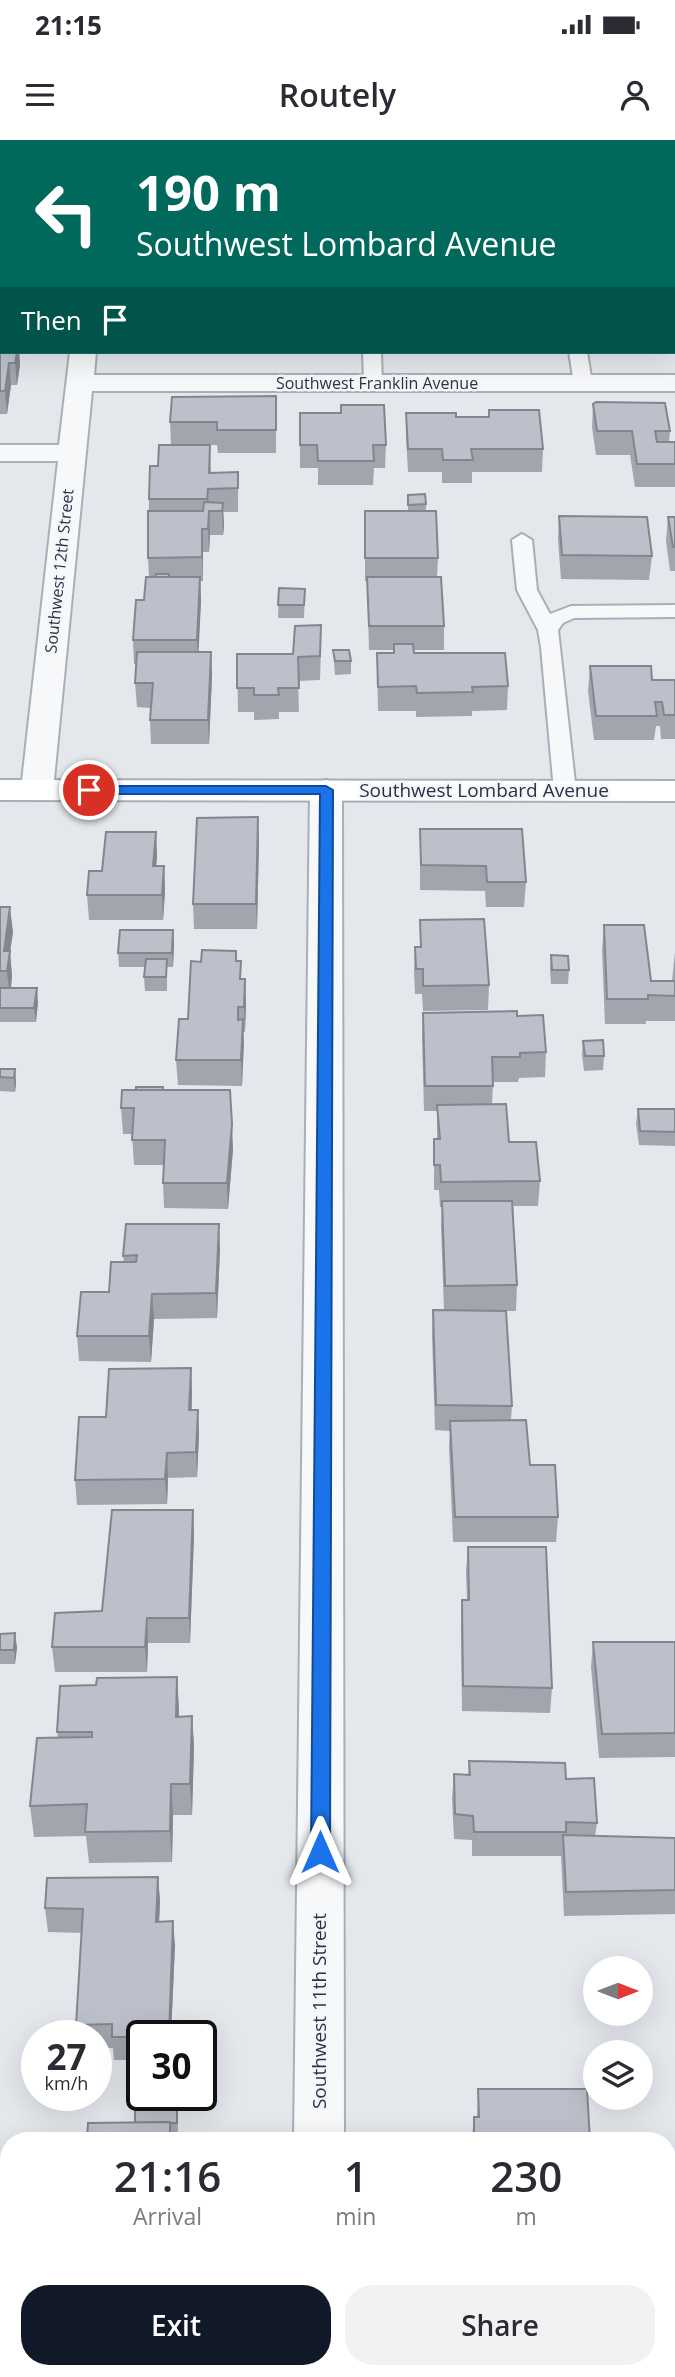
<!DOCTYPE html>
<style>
:root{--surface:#fff;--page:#f2f2f3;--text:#2b2b33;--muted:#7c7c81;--accent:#111827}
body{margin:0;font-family:"Open Sans",sans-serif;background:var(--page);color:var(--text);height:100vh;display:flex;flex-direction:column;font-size:26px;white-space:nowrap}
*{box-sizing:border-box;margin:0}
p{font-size:23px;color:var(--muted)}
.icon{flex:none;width:38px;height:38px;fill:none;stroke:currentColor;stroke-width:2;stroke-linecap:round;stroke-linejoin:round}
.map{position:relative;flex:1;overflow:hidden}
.panel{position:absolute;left:0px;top:1992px;width:676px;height:247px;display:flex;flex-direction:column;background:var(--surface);border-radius:28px 28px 0 0;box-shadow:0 7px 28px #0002}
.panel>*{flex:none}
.guide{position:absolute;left:0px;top:0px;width:676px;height:214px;box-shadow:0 7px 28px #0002;background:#00695c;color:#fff;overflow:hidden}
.needle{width:46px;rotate:90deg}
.buttons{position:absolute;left:583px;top:1816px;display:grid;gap:14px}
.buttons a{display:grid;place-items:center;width:70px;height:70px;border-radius:50%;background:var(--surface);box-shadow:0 7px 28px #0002;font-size:35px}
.speed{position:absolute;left:21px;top:1880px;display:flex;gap:14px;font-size:35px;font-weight:700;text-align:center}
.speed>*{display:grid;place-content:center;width:91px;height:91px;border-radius:50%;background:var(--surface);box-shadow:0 7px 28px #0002;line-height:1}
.speed small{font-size:18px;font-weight:400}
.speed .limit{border:4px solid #111;border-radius:10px;background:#fff;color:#111}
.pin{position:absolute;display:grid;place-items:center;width:60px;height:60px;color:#fff;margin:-30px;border:4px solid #fff;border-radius:50%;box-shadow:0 2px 7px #0007}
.me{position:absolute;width:77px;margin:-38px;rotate:0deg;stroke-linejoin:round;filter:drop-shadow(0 0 5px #0008)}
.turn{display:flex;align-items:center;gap:24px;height:147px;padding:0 21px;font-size:32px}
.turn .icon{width:91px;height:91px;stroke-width:2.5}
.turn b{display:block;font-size:49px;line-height:60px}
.then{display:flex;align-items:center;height:66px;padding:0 21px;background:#0003;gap:14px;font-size:26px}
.eta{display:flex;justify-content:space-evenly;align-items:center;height:119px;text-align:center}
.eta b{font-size:42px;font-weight:600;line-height:49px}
.primary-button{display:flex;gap:14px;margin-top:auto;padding:14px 21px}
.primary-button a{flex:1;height:80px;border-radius:28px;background:var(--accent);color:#fff;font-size:28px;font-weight:600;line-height:80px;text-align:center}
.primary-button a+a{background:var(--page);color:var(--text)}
.status{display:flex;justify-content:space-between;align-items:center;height:49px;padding:0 35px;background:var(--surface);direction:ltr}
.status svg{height:19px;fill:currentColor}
header{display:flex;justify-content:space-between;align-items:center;height:91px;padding:0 21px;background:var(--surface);font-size:32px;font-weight:600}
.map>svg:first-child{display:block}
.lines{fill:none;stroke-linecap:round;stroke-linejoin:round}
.lane-casing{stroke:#a9aeb7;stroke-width:4}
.street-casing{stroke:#a9aeb7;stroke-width:4}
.secondary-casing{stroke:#a9aeb7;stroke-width:4}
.path{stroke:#c2c5cb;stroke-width:3.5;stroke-dasharray:3.5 3.5;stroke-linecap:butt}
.lane{fill:#f7f8fa;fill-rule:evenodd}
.street{fill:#f7f8fa;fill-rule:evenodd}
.secondary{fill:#fff;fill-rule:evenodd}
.wall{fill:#a1a5ae}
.shaded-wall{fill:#83868d}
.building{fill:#bbc0ca;stroke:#83868d;stroke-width:2}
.route{fill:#1a73e8;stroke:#114b97;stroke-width:2}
.labels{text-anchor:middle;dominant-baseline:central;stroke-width:5;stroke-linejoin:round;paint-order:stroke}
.far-street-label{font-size:16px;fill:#2b3445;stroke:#f4f6f9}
.street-label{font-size:19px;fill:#2b3445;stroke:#f4f6f9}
</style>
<div class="status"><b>21:15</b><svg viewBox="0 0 49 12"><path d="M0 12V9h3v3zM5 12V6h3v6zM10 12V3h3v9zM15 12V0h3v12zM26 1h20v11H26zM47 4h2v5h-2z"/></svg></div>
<header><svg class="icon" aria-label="menu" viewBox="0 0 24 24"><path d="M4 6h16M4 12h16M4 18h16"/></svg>Routely<svg class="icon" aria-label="person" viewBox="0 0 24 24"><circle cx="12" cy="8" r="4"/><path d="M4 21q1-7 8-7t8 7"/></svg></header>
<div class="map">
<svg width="675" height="2237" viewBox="0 0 675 2237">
<rect width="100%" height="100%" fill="#e4e7ec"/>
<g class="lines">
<defs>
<g id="lane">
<path d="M354 0H370L371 2H355Z"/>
<path d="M363 212H381L382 243 379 247H367L364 243Z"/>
<path d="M569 212H587L592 243 589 247H577L574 243Z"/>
<path d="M522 394 532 400 537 450 550 474 571 466 675 465V477L574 478 563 483 558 490 576 651 565 658 554 651 541 507 538 490 517 450 512 400Z"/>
</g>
<g id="street">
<rect x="92" y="0" width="24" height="2"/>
<path d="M70 212H96L94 235H675V251H92L53 650 48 657 37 660 26 657 21 650 58 321H0V305H59Z"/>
<path d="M326 640 337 643 342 650 344 2000H294L310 650 315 643Z"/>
<path d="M291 2230H343L344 2237H290Z"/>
</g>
<path id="secondary" d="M0 640 675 641V661L0 660Z"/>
</defs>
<!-- lane casing -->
<use href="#lane" class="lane-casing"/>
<!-- street casing -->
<use href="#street" class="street-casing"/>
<!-- secondary casing -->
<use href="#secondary" class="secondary-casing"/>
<!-- path -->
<g class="path">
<path d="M542 0 544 2"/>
<path d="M660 2 664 0"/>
</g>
<!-- lane -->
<use href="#lane" class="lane"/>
<!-- street -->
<use href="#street" class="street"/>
<!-- secondary -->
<use href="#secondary" class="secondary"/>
</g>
<!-- wall -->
<g class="wall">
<path d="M0 0H40V2H2V152H0Z"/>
<rect x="176" y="0" width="128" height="2"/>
<rect x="674" y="71" width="1" height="53"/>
<rect x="674" y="145" width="1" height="58"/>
<path d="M0 161H2V212H19L20 225 17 245H11L7 274H0Z"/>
<path d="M276 256V313H218L217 305H210L211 333 238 332V372H223L224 386 223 395H210L209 412H203V441H200L201 461 198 512H211L212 536 209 604H151L150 580 151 568 137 567 135 543 136 524H134L133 500 149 437 148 418 149 359 158 326 171 305 170 282Z"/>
<path d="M593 264 670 291 669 302 675 303V347H635L630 315H596L592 287Z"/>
<path d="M489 270 543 309 542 332H472V343H442V332H408L406 296V273L456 277H489Z"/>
<path d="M300 273 386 305 385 328H374L373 345H318V328H300Z"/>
<path d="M408 355 426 364V371L438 418 437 437 444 486V510H414V513L508 546 507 570 472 571V576L416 577V571H378L377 513H394V510H369L367 441H365V371H408Z"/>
<path d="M559 376 652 416 649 440 561 439 558 400Z"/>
<path d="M668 377H675V431H670L666 401Z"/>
<path d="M279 448 305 449 304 478H278Z"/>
<path d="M321 509 320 540 298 541 299 572H279V579L254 580V572H238L237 514H293Z"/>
<path d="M333 510 351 521V534L335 535Z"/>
<path d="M590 526 652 540H675V599H661L660 586H656L654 600H594L588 551Z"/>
<path d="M258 677 259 702 257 789H194L193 764Z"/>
<path d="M420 689 526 742 524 767H486L485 751 420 750Z"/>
<path d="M156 692 157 716 156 726H164L165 751 163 780H89L87 755 102 731Z"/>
<path d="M0 767 13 792 10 812 12 836 11 848 38 862 36 882H0Z"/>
<path d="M420 780 489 845 488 870 423 871 422 854H415L414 832 415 807H420Z"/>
<path d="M604 785 651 841H672L675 812V881H646V884H605L602 810Z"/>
<path d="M173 790 174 804 173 827H167V851H145L144 837 145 827H119L118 813Z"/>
<path d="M236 811 237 821H241V839H245L246 864 245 892H243L242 946 178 945 176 920 188 879 201 822Z"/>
<path d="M551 815 569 830 568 844H551L550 829Z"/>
<path d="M423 873 517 876 546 912 545 937 519 938 518 942H493L492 964 509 1002 540 1041 538 1066H513L517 1145 516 1171H506L512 1266 511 1280 530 1325 558 1377 556 1402H453L449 1306 450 1291 435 1290 432 1195 433 1170H444L441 1086 442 1067H440L439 1050H434V999H437V971H424L422 898Z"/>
<path d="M583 901 604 916 603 930 584 931 582 915Z"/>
<path d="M0 929H15L16 943 15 952 0 951Z"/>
<path d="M136 950H164L233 1009 228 1069 164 1068 163 1043 164 1025H134L132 994H123L121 968Z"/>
<path d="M638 969H675V1006L639 1005 636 984Z"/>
<path d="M220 1109 217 1178 154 1179 151 1222 79 1221 77 1196 109 1152 124 1122 123 1116Z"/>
<path d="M191 1228 192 1253V1270H198L199 1295 197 1337 168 1338 167 1364 77 1365 75 1340 106 1277Z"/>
<path d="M193 1370 194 1395 190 1503H148L147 1532H55L52 1507 102 1471Z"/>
<path d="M468 1407 552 1548 550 1573 462 1571 461 1485 462 1460H467L466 1432Z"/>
<path d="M0 1494 17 1507 15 1524H0Z"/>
<path d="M593 1502H675V1617L599 1618 591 1527Z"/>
<path d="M177 1537 179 1577 192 1576 194 1607 192 1675H173L172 1722 89 1723 86 1696 34 1697 30 1666 58 1597 57 1592 96 1545Z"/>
<path d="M469 1621 566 1639 597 1683 595 1696 675 1698V1774L564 1776 561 1716H472V1700L454 1699 452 1659 454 1634 468 1635Z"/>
<path d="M158 1737 160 1761 159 1782 175 1805 171 1895H142V1920H114L113 1908H96V1895H77L76 1885 82 1793 48 1792 45 1768Z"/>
<path d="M478 1949 590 2000 472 1997 474 1977H477Z"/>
<path d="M177 1959 178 1996H172V2000L135 1983Z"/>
</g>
<!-- shaded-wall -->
<g class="shaded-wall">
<path d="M17 212H19L20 225 17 245 15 223Z"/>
<path d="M9 223 11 245 7 274 5 251Z"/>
<path d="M208 349 210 395 209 412 207 359Z"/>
<path d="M223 363 224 386 223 395 222 371Z"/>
<path d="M202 389 203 412V441L202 417Z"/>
<path d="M200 437 201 461 198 524 197 500Z"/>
<path d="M211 512 212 536 209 604 208 580Z"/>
<path d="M258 677 259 702 257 789 256 764Z"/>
<path d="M156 692 157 716 154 751 153 726Z"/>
<path d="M164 726 165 751 163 780 162 755Z"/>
<path d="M10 767 13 792 10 812 12 836 10 856 4 811Z"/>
<path d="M173 790 174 804 173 827 172 813Z"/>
<path d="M245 839 246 864 245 892 244 867Z"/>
<path d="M37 848 38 862 36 882 34 868Z"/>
<path d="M243 879 244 904 242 946 241 920Z"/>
<path d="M15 929 16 943 15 952 14 938Z"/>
<path d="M232 984 233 1009 228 1069 227 1043Z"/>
<path d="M219 1084 220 1109 217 1178 216 1153Z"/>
<path d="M152 1154 154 1179 151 1222 149 1196Z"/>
<path d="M191 1228 192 1253 190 1295 189 1270Z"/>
<path d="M198 1270 199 1295 197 1337 196 1312Z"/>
<path d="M167 1313 168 1338 167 1364 165 1339Z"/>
<path d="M193 1370 194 1395 190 1503 189 1478Z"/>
<path d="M147 1478 148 1503 147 1532 145 1507Z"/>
<path d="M15 1493 17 1507 15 1524 14 1510Z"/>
<path d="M177 1537 179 1569 178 1608 176 1577Z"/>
<path d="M192 1576 194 1607 192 1675 190 1644Z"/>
<path d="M171 1644 173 1675 172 1722 170 1691Z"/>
<path d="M158 1737 160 1761 158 1806 156 1782Z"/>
<path d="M173 1781 175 1805 171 1895H169Z"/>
<path d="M14 2230H20L19 2237H14Z"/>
</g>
<!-- building -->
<g class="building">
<path d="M0 0H37V2H2V7H0Z"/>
<rect x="411" y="0" width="59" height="2"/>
<rect x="0" y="15" width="2" height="33"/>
<rect x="0" y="67" width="2" height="23"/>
<rect x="674" y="71" width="1" height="31"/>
<rect x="0" y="99" width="2" height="31"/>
<rect x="674" y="145" width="1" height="35"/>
<rect x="0" y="161" width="2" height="22"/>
<path d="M0 202H2V212H17L15 223H9L5 251H0Z"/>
<path d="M276 256V290H217V282H170L172 257Z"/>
<path d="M596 262 665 263 670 291H655L657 302H675V324H637L632 291H597L593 264Z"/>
<path d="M341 265H384L386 305H373L374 321H318L317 305H300V273H341Z"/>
<path d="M489 270H539L543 309H471L473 320H443L442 309H408L406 273H456V277H489Z"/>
<path d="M159 305H210L209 333 238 332V348L208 349 207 359H149L150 326H158Z"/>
<path d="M425 354 426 364 408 365V355Z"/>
<path d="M204 362 223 363 222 371H209L208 389H202V417L148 418V371H203Z"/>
<path d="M365 371H436L438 418H365Z"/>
<path d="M559 376 647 377 652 416 562 415Z"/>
<path d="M668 377H675V407H673Z"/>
<path d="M156 434H169V437H155Z"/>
<path d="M146 437H200L197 500H133L136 460H144Z"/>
<path d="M367 437H441L444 486H369Z"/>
<path d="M279 448 305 449 304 465H278Z"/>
<path d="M321 485 320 516 298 517 299 548H278L279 555H254V548H237V514H293L295 486Z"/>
<path d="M394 504H413L414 513H505L508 546 472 547 473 552 417 553 416 546 378 547 377 513H394Z"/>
<path d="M333 510H349L351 521H335Z"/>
<path d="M137 512H211L208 580H150L153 543H135Z"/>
<path d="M590 526H651L652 540H675V575H664L662 562H655L657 576H596Z"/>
<path d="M258 677 256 764H193L197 678Z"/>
<path d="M420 689H522L526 742H487L486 726 421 725Z"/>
<path d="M106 692H156L153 726H164L162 755H87L89 731H102Z"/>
<path d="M0 767H10L4 811H10L7 831H0Z"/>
<path d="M484 779 489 845 423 846V829H416L415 807H421L420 780Z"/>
<path d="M604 785H644L651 841H675V856L648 855V859H607Z"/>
<path d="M120 790H173L172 813H118Z"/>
<path d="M202 810 236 811V821H241L240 839H245L244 867H238V880L243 879 241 920H176L179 879H188L191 821 201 822Z"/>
<path d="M551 815 568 816 569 830H552Z"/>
<path d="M146 819H167L166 837H144Z"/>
<path d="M0 848H37L34 868H0Z"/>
<path d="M517 871V876L543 875 546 912 520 913V917H492L493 946H425L423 873Z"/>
<path d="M603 900 604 916H585L583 901Z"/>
<path d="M0 929H15L14 938 0 937Z"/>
<rect x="136" y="947" width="27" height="3"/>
<path d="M122 950H230L232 984 227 1043H163L165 1000H132L134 968H121Z"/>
<path d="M506 964 509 1002H536L540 1041 441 1042 440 1025H434V999H440L437 965Z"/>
<path d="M638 969H675V992L640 991Z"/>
<path d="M442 1061H512L517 1145 445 1146Z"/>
<path d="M126 1084H219L216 1153 152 1154 149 1196H77L81 1152H109L111 1122H136L137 1115 123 1116Z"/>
<path d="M433 1170 506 1171 512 1266 436 1265Z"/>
<path d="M191 1228 189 1270H198L196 1312 167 1313 165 1339 75 1340 79 1277H106L109 1229Z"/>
<path d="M526 1280 530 1325H555L558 1377H455L450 1281Z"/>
<path d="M112 1370H193L189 1478H147L145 1507H52L55 1473 102 1471Z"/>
<path d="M468 1407H546L552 1548 463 1546 462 1460H469Z"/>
<path d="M15 1493 14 1510H0V1494Z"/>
<path d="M593 1502H675V1593L602 1594Z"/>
<path d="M177 1537 176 1577 192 1576 190 1644H171L170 1691 85 1692 87 1664 30 1666 37 1598 92 1597V1592H57L60 1546 96 1545 97 1538Z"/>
<path d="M469 1621 565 1623 566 1639 594 1638 597 1683 566 1682V1692H474L473 1676 455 1674 454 1634 470 1635Z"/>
<path d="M563 1695 675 1698V1750L566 1752Z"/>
<path d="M158 1737 156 1782 173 1781 169 1895H142V1897H112V1884L76 1885 83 1769 45 1768 47 1738Z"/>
<path d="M478 1949H587L590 2000H459V1998L474 1997V1977H479Z"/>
<path d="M177 1959V1983H170V1982L135 1983V1961Z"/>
<path d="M170 1982V2000H87L88 1983Z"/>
<path d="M0 2187H9V2230H14V2237H0Z"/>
<path d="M447 2230H597L598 2237H447Z"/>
</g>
<!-- route -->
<path class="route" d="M326 646 333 650 330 1712 327 1718H313L311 1712 320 654H89L83 650 89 646Z"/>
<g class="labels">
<!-- far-street labels -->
<g class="far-street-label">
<text x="377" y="243">Southwest Franklin Avenue</text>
<text transform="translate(59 431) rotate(-84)">Southwest 12th Street</text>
</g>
<!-- street labels -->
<g class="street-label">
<text x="484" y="650">Southwest Lombard Avenue</text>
<text transform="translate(319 1871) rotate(-90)">Southwest 11th Street</text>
</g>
</g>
</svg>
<div class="buttons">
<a><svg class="needle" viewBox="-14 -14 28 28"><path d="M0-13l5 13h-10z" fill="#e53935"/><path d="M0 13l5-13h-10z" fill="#7c7c81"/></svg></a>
<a><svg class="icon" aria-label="layers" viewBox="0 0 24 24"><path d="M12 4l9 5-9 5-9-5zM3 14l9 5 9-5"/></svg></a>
</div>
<div class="speed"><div>27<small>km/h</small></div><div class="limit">30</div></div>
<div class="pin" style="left:89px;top:650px;background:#d93025"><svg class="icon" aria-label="arrive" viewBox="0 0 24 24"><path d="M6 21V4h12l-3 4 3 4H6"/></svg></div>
<svg class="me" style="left:320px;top:1712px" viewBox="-20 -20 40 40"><path d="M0-17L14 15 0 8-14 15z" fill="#1a73e8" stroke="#fff" stroke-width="4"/></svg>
<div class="guide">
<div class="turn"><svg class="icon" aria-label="left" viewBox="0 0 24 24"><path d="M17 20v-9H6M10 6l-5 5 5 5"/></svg><div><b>190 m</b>Southwest Lombard Avenue</div></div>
<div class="then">Then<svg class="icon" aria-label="arrive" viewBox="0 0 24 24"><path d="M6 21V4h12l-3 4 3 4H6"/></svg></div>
</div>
<section class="panel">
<div class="eta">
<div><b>21:16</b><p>Arrival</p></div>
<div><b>1</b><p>min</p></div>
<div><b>230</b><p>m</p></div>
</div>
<div class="primary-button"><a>Exit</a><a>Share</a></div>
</section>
</div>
